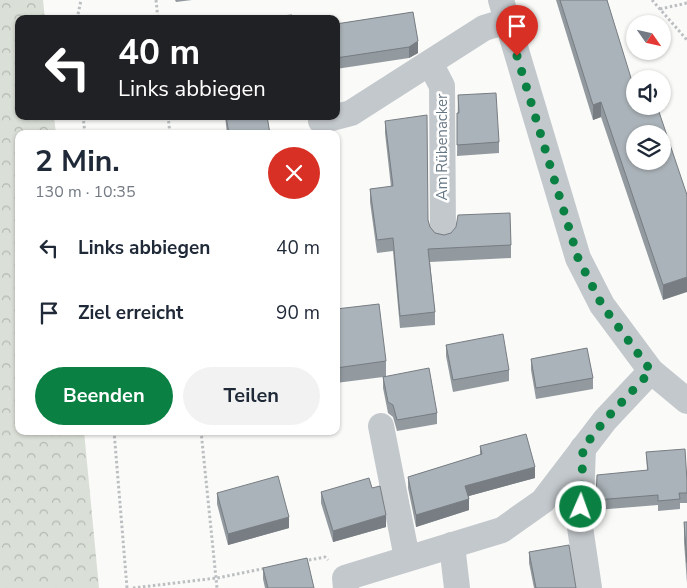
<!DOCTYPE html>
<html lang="de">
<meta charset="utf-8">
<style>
:root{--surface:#fff;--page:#f2f2f3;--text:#1f2937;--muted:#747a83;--accent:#0b8043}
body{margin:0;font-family:"Nunito Sans",sans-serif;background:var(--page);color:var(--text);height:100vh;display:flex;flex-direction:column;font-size:19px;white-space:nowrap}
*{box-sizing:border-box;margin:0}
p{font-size:16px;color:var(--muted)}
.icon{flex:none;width:28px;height:28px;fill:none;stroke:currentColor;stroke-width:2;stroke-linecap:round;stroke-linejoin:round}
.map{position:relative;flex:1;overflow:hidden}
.panel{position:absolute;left:15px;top:130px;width:325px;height:305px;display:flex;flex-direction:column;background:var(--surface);border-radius:10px;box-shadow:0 1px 4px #0004}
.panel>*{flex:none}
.banner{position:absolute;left:15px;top:15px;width:325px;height:105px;border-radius:10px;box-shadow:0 1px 4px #0004;background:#202124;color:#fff;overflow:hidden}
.needle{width:32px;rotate:124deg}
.buttons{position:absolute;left:626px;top:15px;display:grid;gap:10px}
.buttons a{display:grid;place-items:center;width:45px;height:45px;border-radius:50%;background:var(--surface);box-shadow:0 1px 4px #0004;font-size:25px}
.pin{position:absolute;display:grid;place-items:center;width:42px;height:42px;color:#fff;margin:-51px -21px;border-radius:50% 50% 50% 0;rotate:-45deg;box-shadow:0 0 5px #0007}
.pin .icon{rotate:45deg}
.me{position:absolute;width:55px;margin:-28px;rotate:2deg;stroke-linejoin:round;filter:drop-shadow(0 0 4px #0008)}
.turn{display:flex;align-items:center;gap:18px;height:105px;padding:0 20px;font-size:22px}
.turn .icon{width:65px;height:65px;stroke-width:2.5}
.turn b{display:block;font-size:35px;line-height:42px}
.round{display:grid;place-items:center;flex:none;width:52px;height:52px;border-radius:26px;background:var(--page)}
.summary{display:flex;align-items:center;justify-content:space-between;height:85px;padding:0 20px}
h1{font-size:30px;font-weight:700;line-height:38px}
.cta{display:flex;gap:10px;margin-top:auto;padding:10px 20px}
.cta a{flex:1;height:58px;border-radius:30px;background:var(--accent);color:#fff;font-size:20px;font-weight:700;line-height:58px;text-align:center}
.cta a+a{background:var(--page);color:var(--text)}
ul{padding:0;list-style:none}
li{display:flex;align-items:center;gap:15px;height:65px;padding:0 20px}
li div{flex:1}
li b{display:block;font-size:19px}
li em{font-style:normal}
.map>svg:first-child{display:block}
.forest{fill:url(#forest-crowns)}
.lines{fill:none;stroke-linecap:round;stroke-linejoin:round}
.path{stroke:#bbbfc2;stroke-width:3;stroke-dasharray:2.5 2.5;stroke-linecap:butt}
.minor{stroke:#c3c8cc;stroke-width:26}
.wall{fill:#929a9f}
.shaded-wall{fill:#777d82}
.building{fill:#aab3b9;stroke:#777d82;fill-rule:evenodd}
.route{stroke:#0b8043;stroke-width:9;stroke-dasharray:0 16.2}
.labels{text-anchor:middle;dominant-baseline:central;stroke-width:5;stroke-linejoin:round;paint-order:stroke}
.street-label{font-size:15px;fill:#657683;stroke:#fff}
</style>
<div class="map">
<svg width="687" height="588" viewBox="0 0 687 588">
<defs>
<pattern id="forest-crowns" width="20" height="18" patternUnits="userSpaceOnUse" patternTransform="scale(1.25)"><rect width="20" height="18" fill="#dadfd7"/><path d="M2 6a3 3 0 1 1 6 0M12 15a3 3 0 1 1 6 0" fill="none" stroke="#b4b9b4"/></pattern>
</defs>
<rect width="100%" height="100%" fill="#fafaf8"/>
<!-- forest -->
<path class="forest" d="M0 0H43L45 19H19V116H54L56 134H19V431H84L99 588H0Z"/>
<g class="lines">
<!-- path -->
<g class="path">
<path d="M156 0 158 19"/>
<path d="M652 0 687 40"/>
<path d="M660 9 687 3"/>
<path d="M77 19 81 0"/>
<path d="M83 116 85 134"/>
<path d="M168 116 170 134"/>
<path d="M114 431 127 588"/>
<path d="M201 431 217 588"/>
<path d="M304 561 325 557 328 560"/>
<path d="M133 588 217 578 266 568"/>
</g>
<!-- minor -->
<g class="minor">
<path d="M501 0 578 258 602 305 651 371 687 401"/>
<path d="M430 63 442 86 443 233"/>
<path d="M321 121 351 113 484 28 507 21"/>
<path d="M381 426 407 558"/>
<path d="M583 448 580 527 589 588"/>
<path d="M452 545 457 588"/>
<path d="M346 588 345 578 502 530 543 501 605 420 651 371"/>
</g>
</g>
<!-- wall -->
<g class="wall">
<path d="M175 0H192L176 2Z"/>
<path d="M556 0H607L635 106 687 195 663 300 601 117 593 120Z"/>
<path d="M413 12 418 53 409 58 336 69V24Z"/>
<path d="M458 95 499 142V153L457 156Z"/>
<path d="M225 116H267L270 134H227Z"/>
<path d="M385 121 428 220 430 227 435 233 444 235 511 245V258L430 262 435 312V325L400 328 393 251 377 253 370 202V189L391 187 385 133Z"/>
<path d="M336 309 386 361V377L437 413V424L397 431 393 417 388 413 383 388V377L336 383Z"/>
<path d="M446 345 509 370V381L453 392 446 356Z"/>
<path d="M531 359 593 378V389L536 399 531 370Z"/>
<path d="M480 446 535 478 469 496V510L416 527 408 488V477L480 455Z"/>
<path d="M646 452 687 481V503H680V509L658 511V505L596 510V500L647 470Z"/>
<path d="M321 492 386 527 333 542 321 503Z"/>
<path d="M217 493 289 528 228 545 217 504Z"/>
<path d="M684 522H687V583L684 542Z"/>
<path d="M529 552 576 588H534L529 563Z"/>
<path d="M263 568 314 588H265L263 579Z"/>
</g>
<!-- shaded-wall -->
<g class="shaded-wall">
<path d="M418 41V53L409 58V47Z"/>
<path d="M601 102V117L593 120V105Z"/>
<path d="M687 277V292L663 300V285Z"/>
<path d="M535 467V478L465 497V486Z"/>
<path d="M469 499V510L416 527V515Z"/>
<path d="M386 515V527L333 542V531Z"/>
<path d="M289 517V528L228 545V534Z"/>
</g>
<!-- building -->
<g class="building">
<path d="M560 0H607L635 91V106H657L687 195V277L663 285 601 102 593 105ZM635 134H662V161H635Z"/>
<path d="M413 12 418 41 409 47 336 58V24Z"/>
<path d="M292 15V19H249Z"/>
<path d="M496 93 499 142 457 145V113H459L458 95Z"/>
<path d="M427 115 428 220 430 227 435 233 444 235 451 233 456 227 458 215 510 213 511 245 428 249 435 312 400 316 393 238 377 240 370 189 393 186 385 121Z"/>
<path d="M226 116H267L270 134H229Z"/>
<path d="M379 304 386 361 336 368V309Z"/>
<path d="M503 334 509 370 453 380 446 345Z"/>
<path d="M587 348 593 378 536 388 531 359Z"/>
<path d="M429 368 437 413 397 420 393 405 388 402 383 377Z"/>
<path d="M526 434 535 467 465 486 469 499 416 515 408 477 482 454 480 446Z"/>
<path d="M685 449 687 481V493H679L680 499 658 501V495L596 500 597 475 648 470 646 452Z"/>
<path d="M278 476 289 517 228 534 217 493Z"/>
<path d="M369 478 372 488 380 486 386 515 333 531 321 492Z"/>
<path d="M684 522H687V563Z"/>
<path d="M569 545 576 588H536L529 552Z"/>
<path d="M307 558 314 588H268L263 568Z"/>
</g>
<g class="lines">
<!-- route -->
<path class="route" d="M517 56 578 258 602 305 651 371 605 420 583 448 581 507"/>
</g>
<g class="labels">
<!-- street labels -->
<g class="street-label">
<text transform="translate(442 147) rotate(-90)">Am Rübenacker</text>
</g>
</g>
</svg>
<div class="buttons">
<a><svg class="needle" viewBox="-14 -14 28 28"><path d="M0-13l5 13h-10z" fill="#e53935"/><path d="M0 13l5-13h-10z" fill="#747a83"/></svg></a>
<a><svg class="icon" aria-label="sound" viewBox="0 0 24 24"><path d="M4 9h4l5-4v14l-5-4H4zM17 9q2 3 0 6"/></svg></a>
<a><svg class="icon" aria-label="layers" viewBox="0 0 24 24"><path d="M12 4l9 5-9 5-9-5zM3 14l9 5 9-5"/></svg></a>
</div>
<div class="pin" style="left:517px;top:56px;background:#d93025"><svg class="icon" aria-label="arrive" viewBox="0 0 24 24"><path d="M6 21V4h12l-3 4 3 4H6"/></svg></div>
<svg class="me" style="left:581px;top:507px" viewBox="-20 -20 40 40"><circle r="17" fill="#0b8043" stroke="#fff" stroke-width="3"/><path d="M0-11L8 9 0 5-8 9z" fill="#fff"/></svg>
<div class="banner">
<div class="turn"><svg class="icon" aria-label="left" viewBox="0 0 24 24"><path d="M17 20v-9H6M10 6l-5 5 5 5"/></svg><div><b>40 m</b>Links abbiegen</div></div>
</div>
<section class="panel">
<div class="summary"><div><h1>2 Min.</h1><p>130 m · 10:35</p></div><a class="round" style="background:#d93025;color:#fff"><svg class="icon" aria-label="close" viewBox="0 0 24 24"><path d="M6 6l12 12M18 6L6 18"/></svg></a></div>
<ul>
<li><svg class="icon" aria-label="left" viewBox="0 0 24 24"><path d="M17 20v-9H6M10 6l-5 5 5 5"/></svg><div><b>Links abbiegen</b></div><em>40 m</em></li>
<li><svg class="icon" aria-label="arrive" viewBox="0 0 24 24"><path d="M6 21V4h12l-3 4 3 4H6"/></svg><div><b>Ziel erreicht</b></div><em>90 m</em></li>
</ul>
<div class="cta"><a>Beenden</a><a>Teilen</a></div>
</section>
</div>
